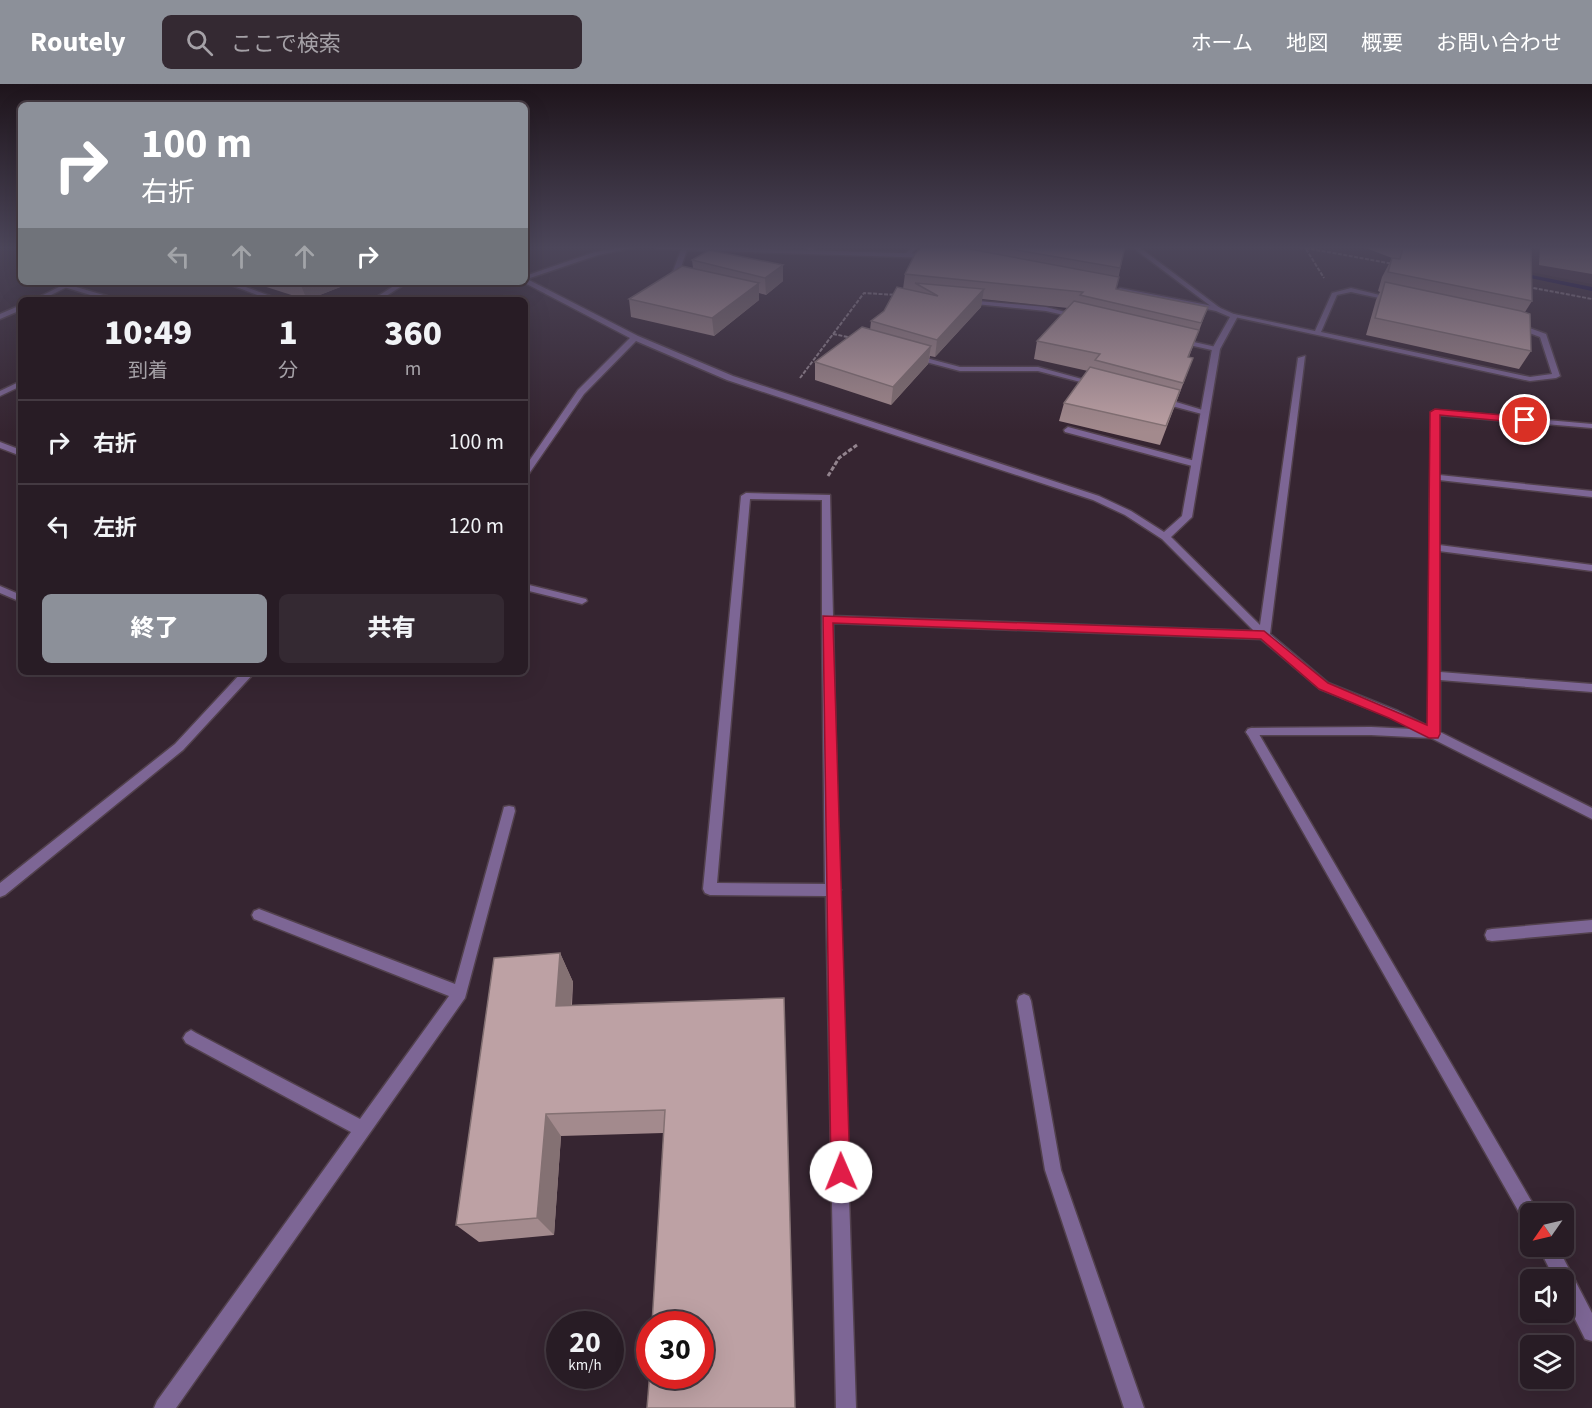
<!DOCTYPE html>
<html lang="ja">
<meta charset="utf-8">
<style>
:root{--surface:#281c25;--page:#342932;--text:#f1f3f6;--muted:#a5a1a7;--line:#443a42;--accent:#8c9099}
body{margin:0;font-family:"Source Sans 3","Noto Sans JP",sans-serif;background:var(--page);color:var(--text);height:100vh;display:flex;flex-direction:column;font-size:22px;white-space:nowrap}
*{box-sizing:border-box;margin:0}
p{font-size:20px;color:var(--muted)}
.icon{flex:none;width:33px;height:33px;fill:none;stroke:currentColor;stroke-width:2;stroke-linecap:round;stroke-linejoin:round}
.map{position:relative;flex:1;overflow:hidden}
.side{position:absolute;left:18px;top:213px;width:510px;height:378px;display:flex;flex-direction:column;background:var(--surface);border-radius:9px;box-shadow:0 6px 24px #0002,0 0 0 2px var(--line)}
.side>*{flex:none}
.guide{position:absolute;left:18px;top:18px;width:510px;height:183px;border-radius:9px;box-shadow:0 6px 24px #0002,0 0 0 2px var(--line);background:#8c9099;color:#fff;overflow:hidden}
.needle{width:39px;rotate:236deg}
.fabs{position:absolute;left:1520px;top:1119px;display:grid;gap:12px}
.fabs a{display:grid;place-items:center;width:54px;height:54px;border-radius:9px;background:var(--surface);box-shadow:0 6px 24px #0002,0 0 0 2px var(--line);font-size:30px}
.speed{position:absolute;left:546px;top:1227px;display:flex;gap:12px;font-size:30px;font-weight:700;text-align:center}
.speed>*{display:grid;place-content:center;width:78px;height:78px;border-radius:50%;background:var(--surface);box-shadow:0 6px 24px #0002,0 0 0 2px var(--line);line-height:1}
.speed small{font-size:15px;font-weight:400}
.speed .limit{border:9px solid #d22;background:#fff;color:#111}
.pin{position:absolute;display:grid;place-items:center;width:51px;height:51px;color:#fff;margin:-26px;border:3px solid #fff;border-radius:50%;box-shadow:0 2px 6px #0007}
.me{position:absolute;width:66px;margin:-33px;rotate:359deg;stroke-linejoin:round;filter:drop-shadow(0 0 4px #0008)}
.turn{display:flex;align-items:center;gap:21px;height:126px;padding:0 24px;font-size:27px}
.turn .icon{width:78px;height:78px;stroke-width:2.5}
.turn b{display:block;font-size:42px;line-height:51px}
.lanes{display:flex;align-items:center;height:57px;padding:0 24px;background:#0003;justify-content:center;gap:30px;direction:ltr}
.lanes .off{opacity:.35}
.eta{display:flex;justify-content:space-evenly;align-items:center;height:102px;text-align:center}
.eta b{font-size:36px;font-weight:800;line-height:42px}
.action{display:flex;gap:12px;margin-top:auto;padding:12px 24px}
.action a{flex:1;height:69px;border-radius:9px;background:var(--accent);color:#fff;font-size:24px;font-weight:800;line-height:69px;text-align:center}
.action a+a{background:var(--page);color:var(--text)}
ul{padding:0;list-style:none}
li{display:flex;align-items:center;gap:18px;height:84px;padding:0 24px;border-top:2px solid var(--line)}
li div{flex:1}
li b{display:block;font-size:22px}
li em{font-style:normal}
header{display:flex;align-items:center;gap:36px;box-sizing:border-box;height:84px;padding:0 30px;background:var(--accent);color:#fff}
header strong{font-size:28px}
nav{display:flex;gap:33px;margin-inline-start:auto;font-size:21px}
.search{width:420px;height:54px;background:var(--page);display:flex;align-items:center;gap:15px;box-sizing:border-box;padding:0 21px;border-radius:9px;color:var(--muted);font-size:22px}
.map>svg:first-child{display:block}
.built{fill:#432c3c}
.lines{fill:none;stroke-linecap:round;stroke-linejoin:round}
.stream{fill:#0a0241;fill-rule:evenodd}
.service-casing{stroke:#52414d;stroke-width:3}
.minor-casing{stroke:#52414d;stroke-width:3}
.tertiary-casing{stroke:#52414d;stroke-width:3}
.path-far1{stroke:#93848e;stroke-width:2;stroke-dasharray:4 1.5;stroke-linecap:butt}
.path{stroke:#93848e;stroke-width:3;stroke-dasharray:4.5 2;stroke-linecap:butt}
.service{fill:#7d6695;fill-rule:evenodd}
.minor{fill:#7d6695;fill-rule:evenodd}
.tertiary{fill:#7d6695;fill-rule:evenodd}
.wall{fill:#a38a8d}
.shaded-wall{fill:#847173}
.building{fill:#bda1a4;stroke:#847173;stroke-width:1.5}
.route{fill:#e11d48;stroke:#92132f;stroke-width:1.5}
</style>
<header>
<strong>Routely</strong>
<div class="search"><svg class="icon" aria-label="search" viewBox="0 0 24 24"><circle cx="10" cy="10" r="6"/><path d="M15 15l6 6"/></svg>ここで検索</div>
<nav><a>ホーム</a><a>地図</a><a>概要</a><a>お問い合わせ</a></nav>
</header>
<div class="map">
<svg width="1592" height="1324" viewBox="0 0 1592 1324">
<rect width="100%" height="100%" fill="#362531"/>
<!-- built -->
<path class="built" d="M1403 163H1592V200Z"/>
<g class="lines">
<!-- stream -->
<path class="stream" d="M1517 188 1592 203V207L1515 191 1514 190Z"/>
<defs>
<g id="service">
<path d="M682 163H688L679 189 686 195 683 197 672 190Z"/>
<path d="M804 163H811L818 168 813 169Z"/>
<path d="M912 163H918L909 172H905V170Z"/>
<path d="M1132 163H1139L1220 224V226H1216Z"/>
<path d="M223 198H232L281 216H271Z"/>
<path d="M1351 204 1396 215 1393 217 1351 208 1337 211 1321 248 1530 293 1552 290 1540 253 1513 243V239H1516L1546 250 1560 292 1556 294 1530 297 1230 232 1234 230 1315 247 1332 209Z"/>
<path d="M967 216 1046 223 1081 232 1077 234 1046 227 965 219V217Z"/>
<path d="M1176 254 1216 263 1220 265 1216 267 1176 258Z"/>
<path d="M911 270 960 283H1038L1100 300 1096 302 1038 287H960L911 274Z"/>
<path d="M1157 314H1163L1209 328 1202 330 1157 318Z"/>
<path d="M1068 343 1199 378 1200 380 1196 383 1065 348 1064 346Z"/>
<path d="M1252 644 1256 645 1536 1125 1538 1130H1530V1140L1524 1137 1248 651 1246 648 1248 645Z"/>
<path d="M1592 836V848L1492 857 1487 856 1485 851 1487 846 1492 845Z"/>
<path d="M1538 1162H1557L1592 1229V1257L1585 1255 1563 1211V1196H1555Z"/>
</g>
<g id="minor">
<path d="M623 163H637L598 171 527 195 638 252 733 292 1099 412 1131 427 1164 448 1182 432 1212 265 1230 233 1216 227 1117 206 1120 204 1218 223 1236 231 1238 232 1220 265 1192 433 1171 453 1260 541 1298 274 1305 272 1270 550 1328 599 1398 627 1428 642 1431 328 1435 326 1592 340V344L1439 331V391L1592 407V413L1439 396V461L1592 481V487L1439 467 1440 588 1592 600V608L1440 596V648L1592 724V735L1431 654 1371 651H1248L1246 648 1248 645 1252 644 1371 643 1413 645 1390 633 1320 605 1261 555 833 539 839 802 841 806 839 809 856 1324H836L826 812 710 811 705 809 703 805 741 412 746 409 830 411 833 532 1254 547 1162 455 1125 431 1093 416 727 296 636 257 584 310 528 391 525 392V383L578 306 630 254 523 198H525V192L595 168ZM750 415 822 416V535L825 800 717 799Z"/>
<path d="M654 163H710L932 170 935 172 932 174 657 165Z"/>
<path d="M400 198H408L380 216H372Z"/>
<path d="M66 200 117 215 118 216H107L64 203V201Z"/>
<path d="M21 297V302L0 312V307Z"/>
<path d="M0 358 21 366V372L0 364Z"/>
<path d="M525 500 586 515 587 517 582 520 525 506Z"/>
<path d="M0 502 21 511V518L0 509Z"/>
<path d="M242 588H255L183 666 5 811 0 813V799L175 660Z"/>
<path d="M509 722 514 723 515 727 465 914 176 1324H154L157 1317 351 1048 186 959 183 954 186 949 191 946 196 949 360 1035 449 912 254 835 252 831 254 827 259 825 455 900 503 727 504 723Z"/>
<path d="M1024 910 1029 912 1031 917 1061 1086 1144 1324H1124L1045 1086 1017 917 1019 912Z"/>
</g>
<g id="tertiary">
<path d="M69 198H77L41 216H33Z"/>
<path d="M21 221V226L0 235V230Z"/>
</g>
</defs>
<!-- service casing -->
<use href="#service" class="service-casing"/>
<!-- minor casing -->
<use href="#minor" class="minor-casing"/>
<!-- tertiary casing -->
<use href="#tertiary" class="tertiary-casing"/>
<!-- path-far1 -->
<g class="path-far1">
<path d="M1300 163 1394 180"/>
<path d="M1306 165 1324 194"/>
<path d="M1528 203 1592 215"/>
<path d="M833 250 853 254"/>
<path d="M800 294 864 209 897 211"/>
</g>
<!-- path -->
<path class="path" d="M828 392 839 374 857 361"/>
<!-- service -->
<use href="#service" class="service"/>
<!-- minor -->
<use href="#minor" class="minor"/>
<!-- tertiary -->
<use href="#tertiary" class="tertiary"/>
</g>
<!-- wall -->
<g class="wall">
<path d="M922 163H1125L1116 205 1208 223 1189 273 1193 274 1160 361 1059 337 1064 319 1088 287 1034 275 1037 257 1068 224 982 215 981 223 935 273 930 272 928 280 891 321 815 296V278L870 246 871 237 884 227 903 205 905 190Z"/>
<path d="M1363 163H1531L1532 217 1525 228 1531 267 1519 285 1366 251 1376 216 1380 208 1378 207 1382 193 1392 174Z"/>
<path d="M1540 163H1592V190L1539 181Z"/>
<path d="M692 176 783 197 766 211 759 209V216L714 252 631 233 629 215 693 184Z"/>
<path d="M251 198H353L307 216Z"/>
<path d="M560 869 573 898 572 921 784 914 663 1049 561 1052 554 1151 479 1158 456 1141Z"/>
</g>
<!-- shaded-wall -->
<g class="shaded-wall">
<path d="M783 181V197L766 211 765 194Z"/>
<path d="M304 198H353L307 216 300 199Z"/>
<path d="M759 199V216L714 252 712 234Z"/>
<path d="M984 205 981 223 935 273 937 256Z"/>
<path d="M931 262 928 280 891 321 893 303Z"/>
<path d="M560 869 573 898 569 949 556 922Z"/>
<path d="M546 1030 561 1052 554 1151 537 1134Z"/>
</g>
<!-- building -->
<g class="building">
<path d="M922 163H959L1119 193 1116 205 1208 223 1201 239 1080 211 1083 208 905 190 915 170Z"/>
<path d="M999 163H1125L1120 184Z"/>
<path d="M1403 163H1531L1532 217 1388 188 1392 174 1400 175Z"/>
<path d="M709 166 783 181 765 194 692 176Z"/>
<path d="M682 182 759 199 712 234 629 215Z"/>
<path d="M1385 198 1521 227 1530 230 1531 267 1375 234Z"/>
<path d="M915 199 984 205 937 256 871 237 884 227 897 203 938 212Z"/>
<path d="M1074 217 1199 246 1188 273 1193 274 1183 299 1095 276 1100 270 1037 257Z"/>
<path d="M862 243 931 262 893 303 815 278Z"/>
<path d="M1090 283 1180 306 1166 342 1064 319Z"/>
<path d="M560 869 556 922 784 914 795 1324H647L650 1287V1292H700V1240H652L665 1026 546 1030 537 1134 456 1141 494 874Z"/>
</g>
<!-- sky -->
<linearGradient id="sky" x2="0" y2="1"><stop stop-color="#1e141b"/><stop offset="0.47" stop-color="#4c465a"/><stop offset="1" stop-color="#4c465a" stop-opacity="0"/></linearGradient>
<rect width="1592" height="348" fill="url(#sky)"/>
<!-- route -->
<path class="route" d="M1435 325 1525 333 1529 336 1525 339 1440 331V650L1438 654H1429L1389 634 1319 605 1261 555 833 539 850 1088 847 1095 841 1098 834 1095 831 1088 823 532 1264 547 1328 599 1427 641 1430 328Z"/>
</svg>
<div class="fabs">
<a><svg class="needle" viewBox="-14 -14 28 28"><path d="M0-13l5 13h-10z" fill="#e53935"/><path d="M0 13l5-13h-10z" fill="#a5a1a7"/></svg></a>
<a><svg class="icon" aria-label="sound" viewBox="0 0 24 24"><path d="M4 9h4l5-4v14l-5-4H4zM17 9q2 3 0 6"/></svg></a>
<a><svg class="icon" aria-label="layers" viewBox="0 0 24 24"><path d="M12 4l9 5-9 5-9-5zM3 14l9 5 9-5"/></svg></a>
</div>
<div class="speed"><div>20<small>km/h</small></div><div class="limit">30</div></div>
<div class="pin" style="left:1525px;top:336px;background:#d93025"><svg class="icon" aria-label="arrive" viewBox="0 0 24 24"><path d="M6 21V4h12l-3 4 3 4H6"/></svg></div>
<svg class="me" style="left:841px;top:1088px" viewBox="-20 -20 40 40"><circle r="19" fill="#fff"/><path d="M0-13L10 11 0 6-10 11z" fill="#e11d48"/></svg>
<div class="guide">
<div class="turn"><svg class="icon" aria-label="right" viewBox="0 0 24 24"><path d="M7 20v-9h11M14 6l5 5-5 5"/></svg><div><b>100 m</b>右折</div></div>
<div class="lanes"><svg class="icon off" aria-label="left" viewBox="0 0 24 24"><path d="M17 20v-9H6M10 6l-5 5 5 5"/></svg><svg class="icon off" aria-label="ahead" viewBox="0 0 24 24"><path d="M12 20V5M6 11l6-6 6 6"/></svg><svg class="icon off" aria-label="ahead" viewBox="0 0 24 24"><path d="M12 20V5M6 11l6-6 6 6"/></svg><svg class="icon" aria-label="right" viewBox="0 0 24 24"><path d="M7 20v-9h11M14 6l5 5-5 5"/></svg></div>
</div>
<section class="side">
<div class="eta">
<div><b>10:49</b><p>到着</p></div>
<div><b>1</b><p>分</p></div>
<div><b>360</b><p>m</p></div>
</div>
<ul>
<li><svg class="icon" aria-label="right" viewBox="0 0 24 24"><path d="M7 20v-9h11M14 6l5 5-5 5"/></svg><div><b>右折</b></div><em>100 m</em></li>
<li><svg class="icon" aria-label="left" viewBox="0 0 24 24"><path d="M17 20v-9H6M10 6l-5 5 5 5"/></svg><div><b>左折</b></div><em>120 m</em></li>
</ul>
<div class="action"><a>終了</a><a>共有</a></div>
</section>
</div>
